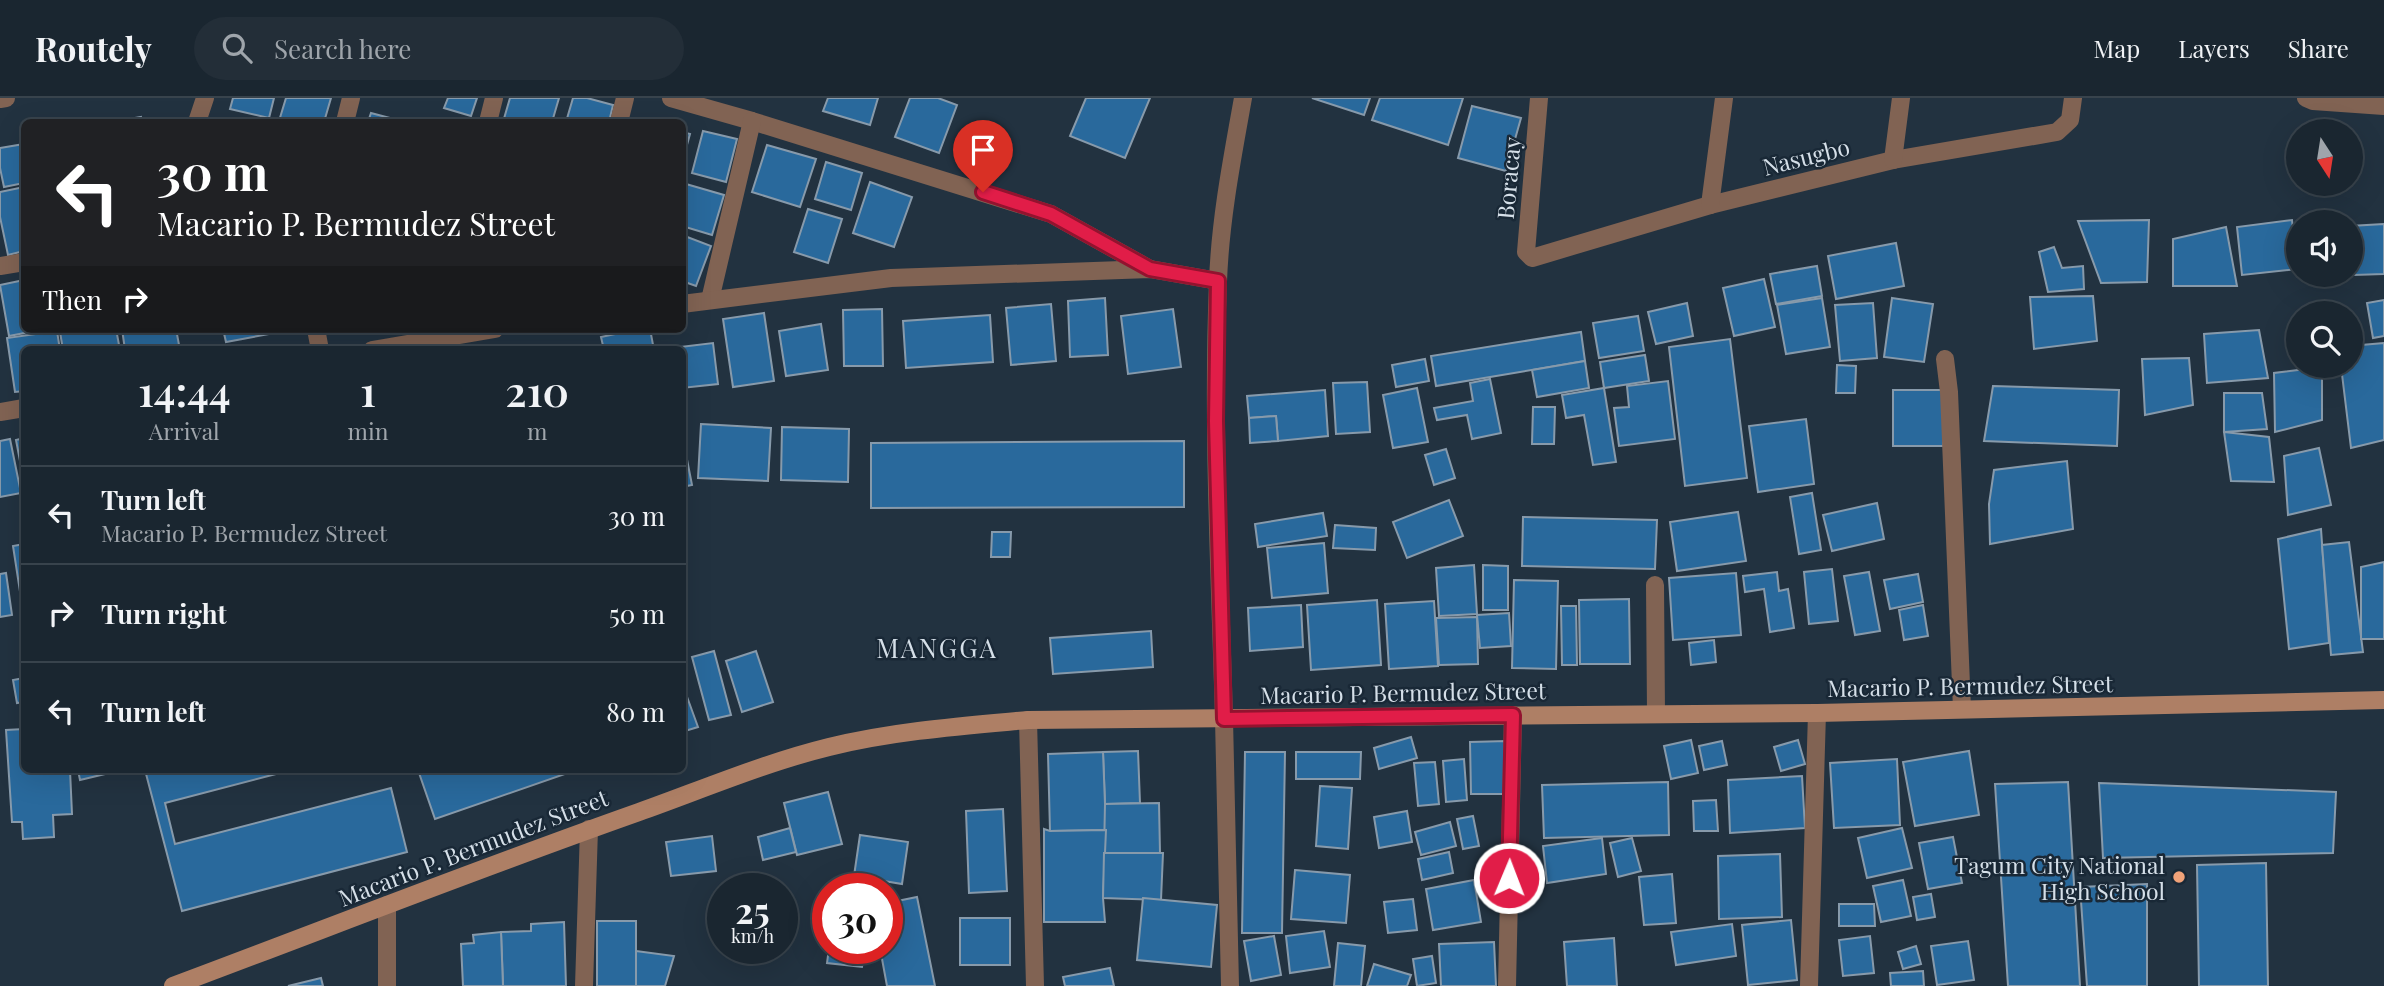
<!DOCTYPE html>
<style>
:root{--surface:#1a2630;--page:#232e38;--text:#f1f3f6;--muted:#9fa5ab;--line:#38434c}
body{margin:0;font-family:"Playfair Display",serif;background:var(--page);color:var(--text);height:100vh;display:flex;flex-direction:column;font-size:26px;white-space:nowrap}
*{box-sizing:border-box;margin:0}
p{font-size:23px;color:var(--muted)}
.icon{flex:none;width:38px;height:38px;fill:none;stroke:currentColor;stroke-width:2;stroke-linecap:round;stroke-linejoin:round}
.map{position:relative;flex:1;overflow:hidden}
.side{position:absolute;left:21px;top:248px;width:665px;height:427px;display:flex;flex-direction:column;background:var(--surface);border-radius:10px;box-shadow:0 7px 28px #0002,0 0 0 2px var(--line)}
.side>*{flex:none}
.banner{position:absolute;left:21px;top:21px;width:665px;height:214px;border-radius:10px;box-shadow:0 7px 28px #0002,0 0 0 2px var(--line);background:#202124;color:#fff;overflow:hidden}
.needle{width:46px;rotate:168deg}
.fabs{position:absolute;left:2286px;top:21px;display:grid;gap:14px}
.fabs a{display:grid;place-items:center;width:77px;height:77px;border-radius:50%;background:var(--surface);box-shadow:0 7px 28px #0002,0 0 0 2px var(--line);font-size:35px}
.speed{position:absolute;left:707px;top:775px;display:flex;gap:14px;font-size:35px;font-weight:700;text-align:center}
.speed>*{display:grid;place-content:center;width:91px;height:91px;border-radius:50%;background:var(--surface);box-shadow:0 7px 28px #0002,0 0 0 2px var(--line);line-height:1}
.speed small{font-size:18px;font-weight:400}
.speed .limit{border:10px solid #d22;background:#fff;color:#111}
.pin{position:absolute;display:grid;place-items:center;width:60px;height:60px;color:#fff;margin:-72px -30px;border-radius:50% 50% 50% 0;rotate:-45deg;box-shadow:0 0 7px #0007}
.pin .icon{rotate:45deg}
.me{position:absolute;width:77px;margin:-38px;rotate:1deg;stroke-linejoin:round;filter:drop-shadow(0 0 5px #0008)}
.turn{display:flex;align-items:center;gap:24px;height:147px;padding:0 21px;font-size:32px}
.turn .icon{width:91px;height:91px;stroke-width:2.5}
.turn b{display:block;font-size:49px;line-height:60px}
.then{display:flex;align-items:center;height:66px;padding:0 21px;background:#0003;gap:14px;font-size:26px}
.eta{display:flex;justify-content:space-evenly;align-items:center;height:119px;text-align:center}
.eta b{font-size:42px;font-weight:600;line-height:49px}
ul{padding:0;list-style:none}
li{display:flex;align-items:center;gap:21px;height:98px;padding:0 21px;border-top:2px solid var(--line)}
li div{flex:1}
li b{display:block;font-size:26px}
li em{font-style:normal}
header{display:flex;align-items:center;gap:42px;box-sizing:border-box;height:98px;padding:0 35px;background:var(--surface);border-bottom:2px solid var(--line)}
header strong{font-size:33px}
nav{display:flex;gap:38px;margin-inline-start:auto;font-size:24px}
.search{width:490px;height:63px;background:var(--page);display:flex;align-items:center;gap:18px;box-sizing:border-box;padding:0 24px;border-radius:38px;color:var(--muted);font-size:26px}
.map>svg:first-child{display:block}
.building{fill:#29699c;stroke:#879aab;stroke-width:2}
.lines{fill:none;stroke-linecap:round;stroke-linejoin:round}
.minor{stroke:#816353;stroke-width:18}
.tertiary{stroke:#816353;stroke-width:18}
.secondary{stroke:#ae7f65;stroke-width:18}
.route-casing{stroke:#92132f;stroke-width:18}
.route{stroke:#e11d48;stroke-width:12}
.poi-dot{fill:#f0a279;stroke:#192836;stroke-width:2.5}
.labels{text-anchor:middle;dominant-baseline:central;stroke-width:5;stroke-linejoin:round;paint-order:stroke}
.street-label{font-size:23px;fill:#d5dfe8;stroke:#192836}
.poi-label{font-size:23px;fill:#d5dfe8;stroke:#192836;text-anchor:end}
.quarter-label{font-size:26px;letter-spacing:2px;fill:#d5dfe8;stroke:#192836}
</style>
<header>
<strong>Routely</strong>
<div class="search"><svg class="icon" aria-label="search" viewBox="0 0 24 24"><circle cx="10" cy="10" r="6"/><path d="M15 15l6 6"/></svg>Search here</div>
<nav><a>Map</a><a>Layers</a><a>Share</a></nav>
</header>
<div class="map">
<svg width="2384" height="888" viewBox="0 0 2384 888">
<rect width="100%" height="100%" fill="#223240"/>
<!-- building -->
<g class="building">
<path d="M233 0H274L269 20 230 11Z"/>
<path d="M286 0H331L324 24 279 23Z"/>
<path d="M448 0H477L471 18 444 10Z"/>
<path d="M510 0H559L552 24H503Z"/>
<path d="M573 0H587L613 7 609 24H566Z"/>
<path d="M828 0H878L870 27 823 13Z"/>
<path d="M910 0H938L957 7 939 55 895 39Z"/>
<path d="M1086 0H1150L1125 60 1070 38Z"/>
<path d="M1312 0H1370L1364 17Z"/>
<path d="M1380 0H1463L1448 47 1372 22Z"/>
<path d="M1472 8 1521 20 1506 73 1458 60Z"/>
<path d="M371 15 405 24H368Z"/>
<path d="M141 19 142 24H112Z"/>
<path d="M703 33 737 41 726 84 692 75Z"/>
<path d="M682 34 690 36 682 65Z"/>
<path d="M24 46V85L4 89 0 70V50Z"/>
<path d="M767 47 816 61 800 109 752 94Z"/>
<path d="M826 64 862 75 851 112 815 101Z"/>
<path d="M870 84 912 99 894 149 853 135Z"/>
<path d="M686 86 724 97 712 137 682 128V100Z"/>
<path d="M24 89V153L8 157 0 119V94Z"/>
<path d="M808 111 842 121 828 165 794 154Z"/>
<path d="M2149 122 2147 184 2101 185 2078 123Z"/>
<path d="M2292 122 2297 171 2242 177 2237 129Z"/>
<path d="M2384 126V176L2354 177 2350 128Z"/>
<path d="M2226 129 2237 188H2173V141Z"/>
<path d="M682 137 711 148 696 188 682 183Z"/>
<path d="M1896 145 1904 188 1836 201 1828 158Z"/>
<path d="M2054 149 2062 170 2083 168 2084 191 2048 194 2039 154Z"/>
<path d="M1817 168 1822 198 1776 206 1770 176Z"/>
<path d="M1764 181 1775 229 1734 238 1723 190Z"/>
<path d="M24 182V231H45L9 238 0 187Z"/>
<path d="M2093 198 2097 243 2034 251 2030 199Z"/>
<path d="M1105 200 1108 257 1070 259 1068 203Z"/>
<path d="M1822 200 1830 249 1786 256 1777 207Z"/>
<path d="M1892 200 1933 206 1924 264 1884 259Z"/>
<path d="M2384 202V238L2373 240 2367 205Z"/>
<path d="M1687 205 1693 238 1656 246 1648 214Z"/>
<path d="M1873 205 1877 260 1840 263 1835 207Z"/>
<path d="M1051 206 1056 263 1011 267 1006 210Z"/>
<path d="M882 211 883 268H844L843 212Z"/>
<path d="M1173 211 1181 269 1128 276 1121 218Z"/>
<path d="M764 215 774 283 733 289 723 221Z"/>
<path d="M990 217 993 264 906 270 903 223Z"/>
<path d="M1638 218 1644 253 1599 260 1593 225Z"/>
<path d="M821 226 828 272 786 278 779 233Z"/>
<path d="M79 231H116L120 252H63L60 234Z"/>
<path d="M122 231H176L180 252H125Z"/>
<path d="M223 231H279L280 234 226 244Z"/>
<path d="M639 231H650L654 252H604L601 239Z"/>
<path d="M2259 232 2268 280 2207 285 2204 236Z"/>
<path d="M57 233 60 252H24V293L15 294 7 240Z"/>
<path d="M1581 234 1585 263 1436 288 1431 258Z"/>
<path d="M1730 241 1747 380 1685 388 1669 249Z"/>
<path d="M713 245 718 286 682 290V252L672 250Z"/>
<path d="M2384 245V342L2351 350 2341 268H2350V248Z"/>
<path d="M1645 257 1649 283 1604 290 1600 264Z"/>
<path d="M2189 260 2193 307 2145 317 2142 261Z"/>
<path d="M1425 261 1429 283 1396 289 1392 267Z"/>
<path d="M1585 263 1589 290 1537 299 1532 272Z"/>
<path d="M1837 267 1856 268 1855 295H1836Z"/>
<path d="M2322 269V322L2275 334 2274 275Z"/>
<path d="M1490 281 1501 335 1472 341 1467 317 1437 322 1434 310 1473 303 1470 285Z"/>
<path d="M1668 283 1675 341 1619 348 1614 310 1629 309 1627 288Z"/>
<path d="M1367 284 1370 334 1336 336 1333 285Z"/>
<path d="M1993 288 2119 292 2117 348 1984 343Z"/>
<path d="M1417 290 1428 344 1393 350 1383 297Z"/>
<path d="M1604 290 1616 364 1593 367 1584 317 1566 320 1562 297Z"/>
<path d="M1325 292 1328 338 1278 343 1276 318 1249 320 1247 298Z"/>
<rect x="1893" y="292" width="50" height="56"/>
<path d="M2224 295H2262L2267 331 2224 334Z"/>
<path d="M1533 309H1555L1554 346H1532Z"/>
<path d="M1276 318 1278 343 1250 345 1249 320Z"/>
<path d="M1806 321 1814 386 1758 394 1749 328Z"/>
<path d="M701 326 771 330 768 383 698 380Z"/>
<path d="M782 329 849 331 848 384 781 382Z"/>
<path d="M2224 334 2269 339 2274 384 2231 383Z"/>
<path d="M682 336 692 387 682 389Z"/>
<path d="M24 340V384L16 342Z"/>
<path d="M10 341 21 395 0 399V343Z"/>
<path d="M1184 343V409L871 410V345Z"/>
<path d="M2319 350 2331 407 2288 417 2284 358Z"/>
<path d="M1446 351 1455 380 1434 387 1425 357Z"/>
<path d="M2067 363 2073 431 1990 446 1989 406 1994 372Z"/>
<path d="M1812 395 1821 452 1799 456 1790 399Z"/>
<path d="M1449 402 1463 438 1407 460 1393 424Z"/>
<path d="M1877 405 1884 441 1832 453 1823 417Z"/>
<path d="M1738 414 1746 463 1677 473 1670 424Z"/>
<path d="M1323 415 1327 438 1258 449 1255 426Z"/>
<path d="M1523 419 1657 422 1655 471 1522 468Z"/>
<path d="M1335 427 1376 430 1375 452 1333 450Z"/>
<path d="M2321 431 2329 545 2289 551 2278 441Z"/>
<path d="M992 434H1011L1010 459H991Z"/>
<path d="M2349 444 2363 554 2331 557 2322 447Z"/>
<path d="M1324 445 1328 495 1272 500 1267 450Z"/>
<path d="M24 446V513H23L13 448Z"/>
<path d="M2384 464V541H2361V469Z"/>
<path d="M1474 467 1477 516 1439 518 1436 470Z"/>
<path d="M1483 467 1508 468V512H1483Z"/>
<path d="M1832 471 1838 523 1809 526 1804 474Z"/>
<path d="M1777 474 1779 493 1788 491 1794 530 1770 534 1764 491 1745 494 1743 478Z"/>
<path d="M1869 474 1880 533 1855 537 1844 478Z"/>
<path d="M6 475 12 517 0 519V476Z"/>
<path d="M1736 475 1741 537 1673 542 1669 480Z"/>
<path d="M1918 476 1923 504 1890 511 1884 482Z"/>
<path d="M1514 482 1558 483 1556 571 1512 570Z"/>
<path d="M1629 501 1630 566H1580L1579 502Z"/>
<path d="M1377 502 1381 567 1311 572 1307 507Z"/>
<path d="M1434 503 1438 568 1389 571 1385 506Z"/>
<path d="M1301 507 1303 549 1250 553 1248 510Z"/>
<path d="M1923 507 1928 538 1904 542 1899 512Z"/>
<path d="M1561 508H1576L1577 567H1562Z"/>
<path d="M1509 515 1511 548 1480 550 1477 517Z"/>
<path d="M1477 519 1478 566 1439 567 1436 520Z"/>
<path d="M1151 533 1153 569 1053 576 1050 540Z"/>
<path d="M1714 542 1716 564 1691 567 1689 545Z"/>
<path d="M714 553 731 617 709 622 692 559Z"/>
<path d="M756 553 773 604 742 614 726 563Z"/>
<path d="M24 580V604L17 605 13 582Z"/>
<path d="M682 585 698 629 682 634Z"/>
<path d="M24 631V672H70L72 716 53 717 54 739 23 741 22 724H12L6 632Z"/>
<path d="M1411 639 1417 660 1379 671 1374 650Z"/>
<path d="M1691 642 1698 675 1671 681 1664 648Z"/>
<path d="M1798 642 1805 666 1781 673 1774 649Z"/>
<path d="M1507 643 1508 696H1471L1470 644Z"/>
<path d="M1722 643 1727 667 1704 672 1699 648Z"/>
<path d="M1138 653 1140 705 1105 706 1103 654Z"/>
<path d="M1969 653 1979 717 1915 728 1903 664Z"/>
<path d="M1103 654 1106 732 1050 733 1048 656Z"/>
<path d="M1245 654H1285L1282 835H1242Z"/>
<path d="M1296 654H1361L1360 681H1296Z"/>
<path d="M1464 661 1467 702 1446 704 1443 663Z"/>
<path d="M1897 661 1900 727 1834 730 1830 665Z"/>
<path d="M1435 664 1439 706 1418 708 1414 665Z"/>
<path d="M78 672H122L80 682Z"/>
<path d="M145 672H275L276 676 165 705 175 746 391 690 407 754 182 813Z"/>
<path d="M418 672H563L565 676 435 721Z"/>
<path d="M1802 678 1805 730 1730 735 1728 682Z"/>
<path d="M1668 684 1669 737 1544 740 1542 687Z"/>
<path d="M2068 684 2080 888H2008L1995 686Z"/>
<path d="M2099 685 2336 694 2333 755 2103 760Z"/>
<path d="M1320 688 1352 690 1348 751 1316 748Z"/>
<path d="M828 694 842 746 797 757 784 705Z"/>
<path d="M1716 702 1718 733H1694L1693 703Z"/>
<path d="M1159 705 1160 755H1104L1105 706Z"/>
<path d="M1003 711 1007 793 969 795 966 713Z"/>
<path d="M1407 713 1412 744 1379 750 1374 719Z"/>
<path d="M1473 718 1479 748 1463 751 1457 721Z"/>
<path d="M1450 724 1456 748 1421 757 1415 734Z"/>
<path d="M790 730 796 754 763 762 758 739Z"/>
<path d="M1902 730 1912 770 1867 780 1858 740Z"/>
<path d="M1044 731 1050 733 1106 732 1103 800 1105 824H1044Z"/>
<path d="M860 737 908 744 902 786 854 778Z"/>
<path d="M712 738 716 773 671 778 666 744Z"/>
<path d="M1953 739 1962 785 1928 791 1919 745Z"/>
<path d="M1602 740 1606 776 1547 785 1543 748Z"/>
<path d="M1632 740 1641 773 1618 779 1610 745Z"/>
<path d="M1449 754 1453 775 1422 782 1418 761Z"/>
<path d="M1104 755H1163L1161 802 1103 800Z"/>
<path d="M1780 756 1782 819 1719 821 1718 758Z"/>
<path d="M2266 765 2268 888H2199L2197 767Z"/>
<path d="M1295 772 1350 777 1346 825 1291 821Z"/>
<path d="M1672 776 1676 825 1644 827 1639 779Z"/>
<path d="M1474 782 1481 824 1433 832 1426 791Z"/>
<path d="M1903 782 1911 818 1881 824 1873 788Z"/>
<path d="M2147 786V888H2087L2080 789Z"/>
<path d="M1931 796 1935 819 1917 822 1913 799Z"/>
<path d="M917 799 935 888H887L880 850H887V805Z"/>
<path d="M1143 800 1217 807 1211 869 1137 862Z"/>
<path d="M1413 801 1417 832 1388 835 1384 804Z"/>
<path d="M1839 806H1874L1875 828H1839Z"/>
<rect x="960" y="820" width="50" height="47"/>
<path d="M1791 822 1797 882 1748 887 1742 827Z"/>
<rect x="597" y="823" width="39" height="65"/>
<path d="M564 824 566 888H503L501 834 531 833V826Z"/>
<path d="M1732 826 1736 858 1676 867 1671 834Z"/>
<path d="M1324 833 1330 869 1290 875 1286 838Z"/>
<path d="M501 834 503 888H463L461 846 474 845 473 837Z"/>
<path d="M1274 838 1281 877 1251 883 1244 843Z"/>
<path d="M1870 838 1874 875 1843 878 1839 842Z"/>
<path d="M1614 840 1617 888H1567L1564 844Z"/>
<path d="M1968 843 1974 882 1937 887 1931 848Z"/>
<path d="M1494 844 1496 888H1441L1439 846Z"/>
<path d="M1338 845 1365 848 1361 888H1334Z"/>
<path d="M1916 848 1921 866 1903 871 1898 854Z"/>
<path d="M829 850H865L862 869 827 865Z"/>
<path d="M636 853 674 858 665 888H636Z"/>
<path d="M1432 858 1436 885 1417 888 1413 861Z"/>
<path d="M1374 866 1411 877 1407 888H1367Z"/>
<path d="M1110 870 1114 888H1065L1063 879Z"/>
<path d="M1923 873 1924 888H1891L1890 875Z"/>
<path d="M321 880 323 888H288Z"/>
</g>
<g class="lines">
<!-- minor -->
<g class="minor">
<path d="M671 0 752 23 1051 116 1150 171"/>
<path d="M1539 0 1526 154 1532 160 1710 107 1893 62 2057 34 2070 22 2073 0"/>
<path d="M2306 0 2313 3 2384 8"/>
<path d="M0 1 6 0"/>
<path d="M197 24 205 0"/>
<path d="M345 24 351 0"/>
<path d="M488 24 494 0"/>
<path d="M619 24 625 0"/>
<path d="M1893 62 1901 0"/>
<path d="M1710 107 1724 0"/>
<path d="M0 168 24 164"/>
<path d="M710 202 752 23"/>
<path d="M682 206 891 180 1150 171 1218 183"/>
<path d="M316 231 320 252"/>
<path d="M372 252 495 231"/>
<path d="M1945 261 1949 294 1962 611"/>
<path d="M0 314 24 310"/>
<path d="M1655 487 1656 616"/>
<path d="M1224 621 1230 888"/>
<path d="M1028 622 1035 888"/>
<path d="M387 888V807"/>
<path d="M584 888 589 731"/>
<path d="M1507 888 1513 617"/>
<path d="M1809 888 1817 615"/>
</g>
<!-- tertiary -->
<path class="tertiary" d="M1224 621C1220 476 1212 330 1218 184 1220 123 1232 61 1243 0"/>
<!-- secondary -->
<path class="secondary" d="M173 888C328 830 483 769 639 714 701 692 764 665 829 649 894 633 962 628 1028 622L1817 615 2384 602"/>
</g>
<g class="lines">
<defs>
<path id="route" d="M983 94 1051 116 1150 171 1218 183 1216 323 1224 621 1513 617 1509 780"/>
</defs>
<!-- route casing -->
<use href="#route" class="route-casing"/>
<!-- route -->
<use href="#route" class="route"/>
</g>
<!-- markers -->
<circle class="poi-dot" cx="2179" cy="779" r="7"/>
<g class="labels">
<!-- street labels -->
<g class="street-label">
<text transform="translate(1806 58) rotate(-14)">Nasugbo</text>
<text transform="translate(1508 80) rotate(-85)">Boracay</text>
<text transform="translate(1970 587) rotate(-1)">Macario P. Bermudez Street</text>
<text transform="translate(1403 594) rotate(-1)">Macario P. Bermudez Street</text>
<text transform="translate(473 749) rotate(-21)">Macario P. Bermudez Street</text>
</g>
<!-- poi labels -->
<g class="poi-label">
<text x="2165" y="766">Tagum City National<tspan x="2165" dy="26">High School</tspan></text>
</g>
<!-- quarter labels -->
<g class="quarter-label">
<text x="937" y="549">MANGGA</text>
</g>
</g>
</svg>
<div class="fabs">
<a><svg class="needle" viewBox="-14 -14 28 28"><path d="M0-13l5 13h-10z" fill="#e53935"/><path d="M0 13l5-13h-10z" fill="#9fa5ab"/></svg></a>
<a><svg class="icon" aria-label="sound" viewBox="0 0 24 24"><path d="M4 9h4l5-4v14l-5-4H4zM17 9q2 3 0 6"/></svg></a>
<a><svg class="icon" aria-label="search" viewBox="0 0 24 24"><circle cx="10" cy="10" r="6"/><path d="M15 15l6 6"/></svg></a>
</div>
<div class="speed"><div>25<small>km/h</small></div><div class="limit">30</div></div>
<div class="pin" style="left:983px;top:94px;background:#d93025"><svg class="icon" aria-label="arrive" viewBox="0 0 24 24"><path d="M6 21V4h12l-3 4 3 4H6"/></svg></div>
<svg class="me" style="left:1509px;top:780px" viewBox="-20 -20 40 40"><circle r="17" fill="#e11d48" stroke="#fff" stroke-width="3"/><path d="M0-11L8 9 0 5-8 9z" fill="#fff"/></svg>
<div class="banner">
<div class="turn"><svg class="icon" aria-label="left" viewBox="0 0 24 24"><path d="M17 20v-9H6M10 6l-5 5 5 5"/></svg><div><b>30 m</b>Macario P. Bermudez Street</div></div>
<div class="then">Then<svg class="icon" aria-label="right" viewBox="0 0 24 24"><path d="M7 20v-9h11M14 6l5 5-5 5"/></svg></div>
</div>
<section class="side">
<div class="eta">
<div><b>14:44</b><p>Arrival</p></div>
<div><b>1</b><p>min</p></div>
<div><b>210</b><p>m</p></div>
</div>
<ul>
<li><svg class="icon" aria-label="left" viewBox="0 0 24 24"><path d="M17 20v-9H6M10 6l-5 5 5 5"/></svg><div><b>Turn left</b><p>Macario P. Bermudez Street</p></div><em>30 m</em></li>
<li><svg class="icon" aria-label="right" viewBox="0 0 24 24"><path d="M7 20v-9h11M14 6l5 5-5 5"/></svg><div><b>Turn right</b></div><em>50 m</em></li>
<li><svg class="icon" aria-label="left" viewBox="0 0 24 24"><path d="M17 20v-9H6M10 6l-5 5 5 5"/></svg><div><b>Turn left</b></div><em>80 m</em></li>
</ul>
</section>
</div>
